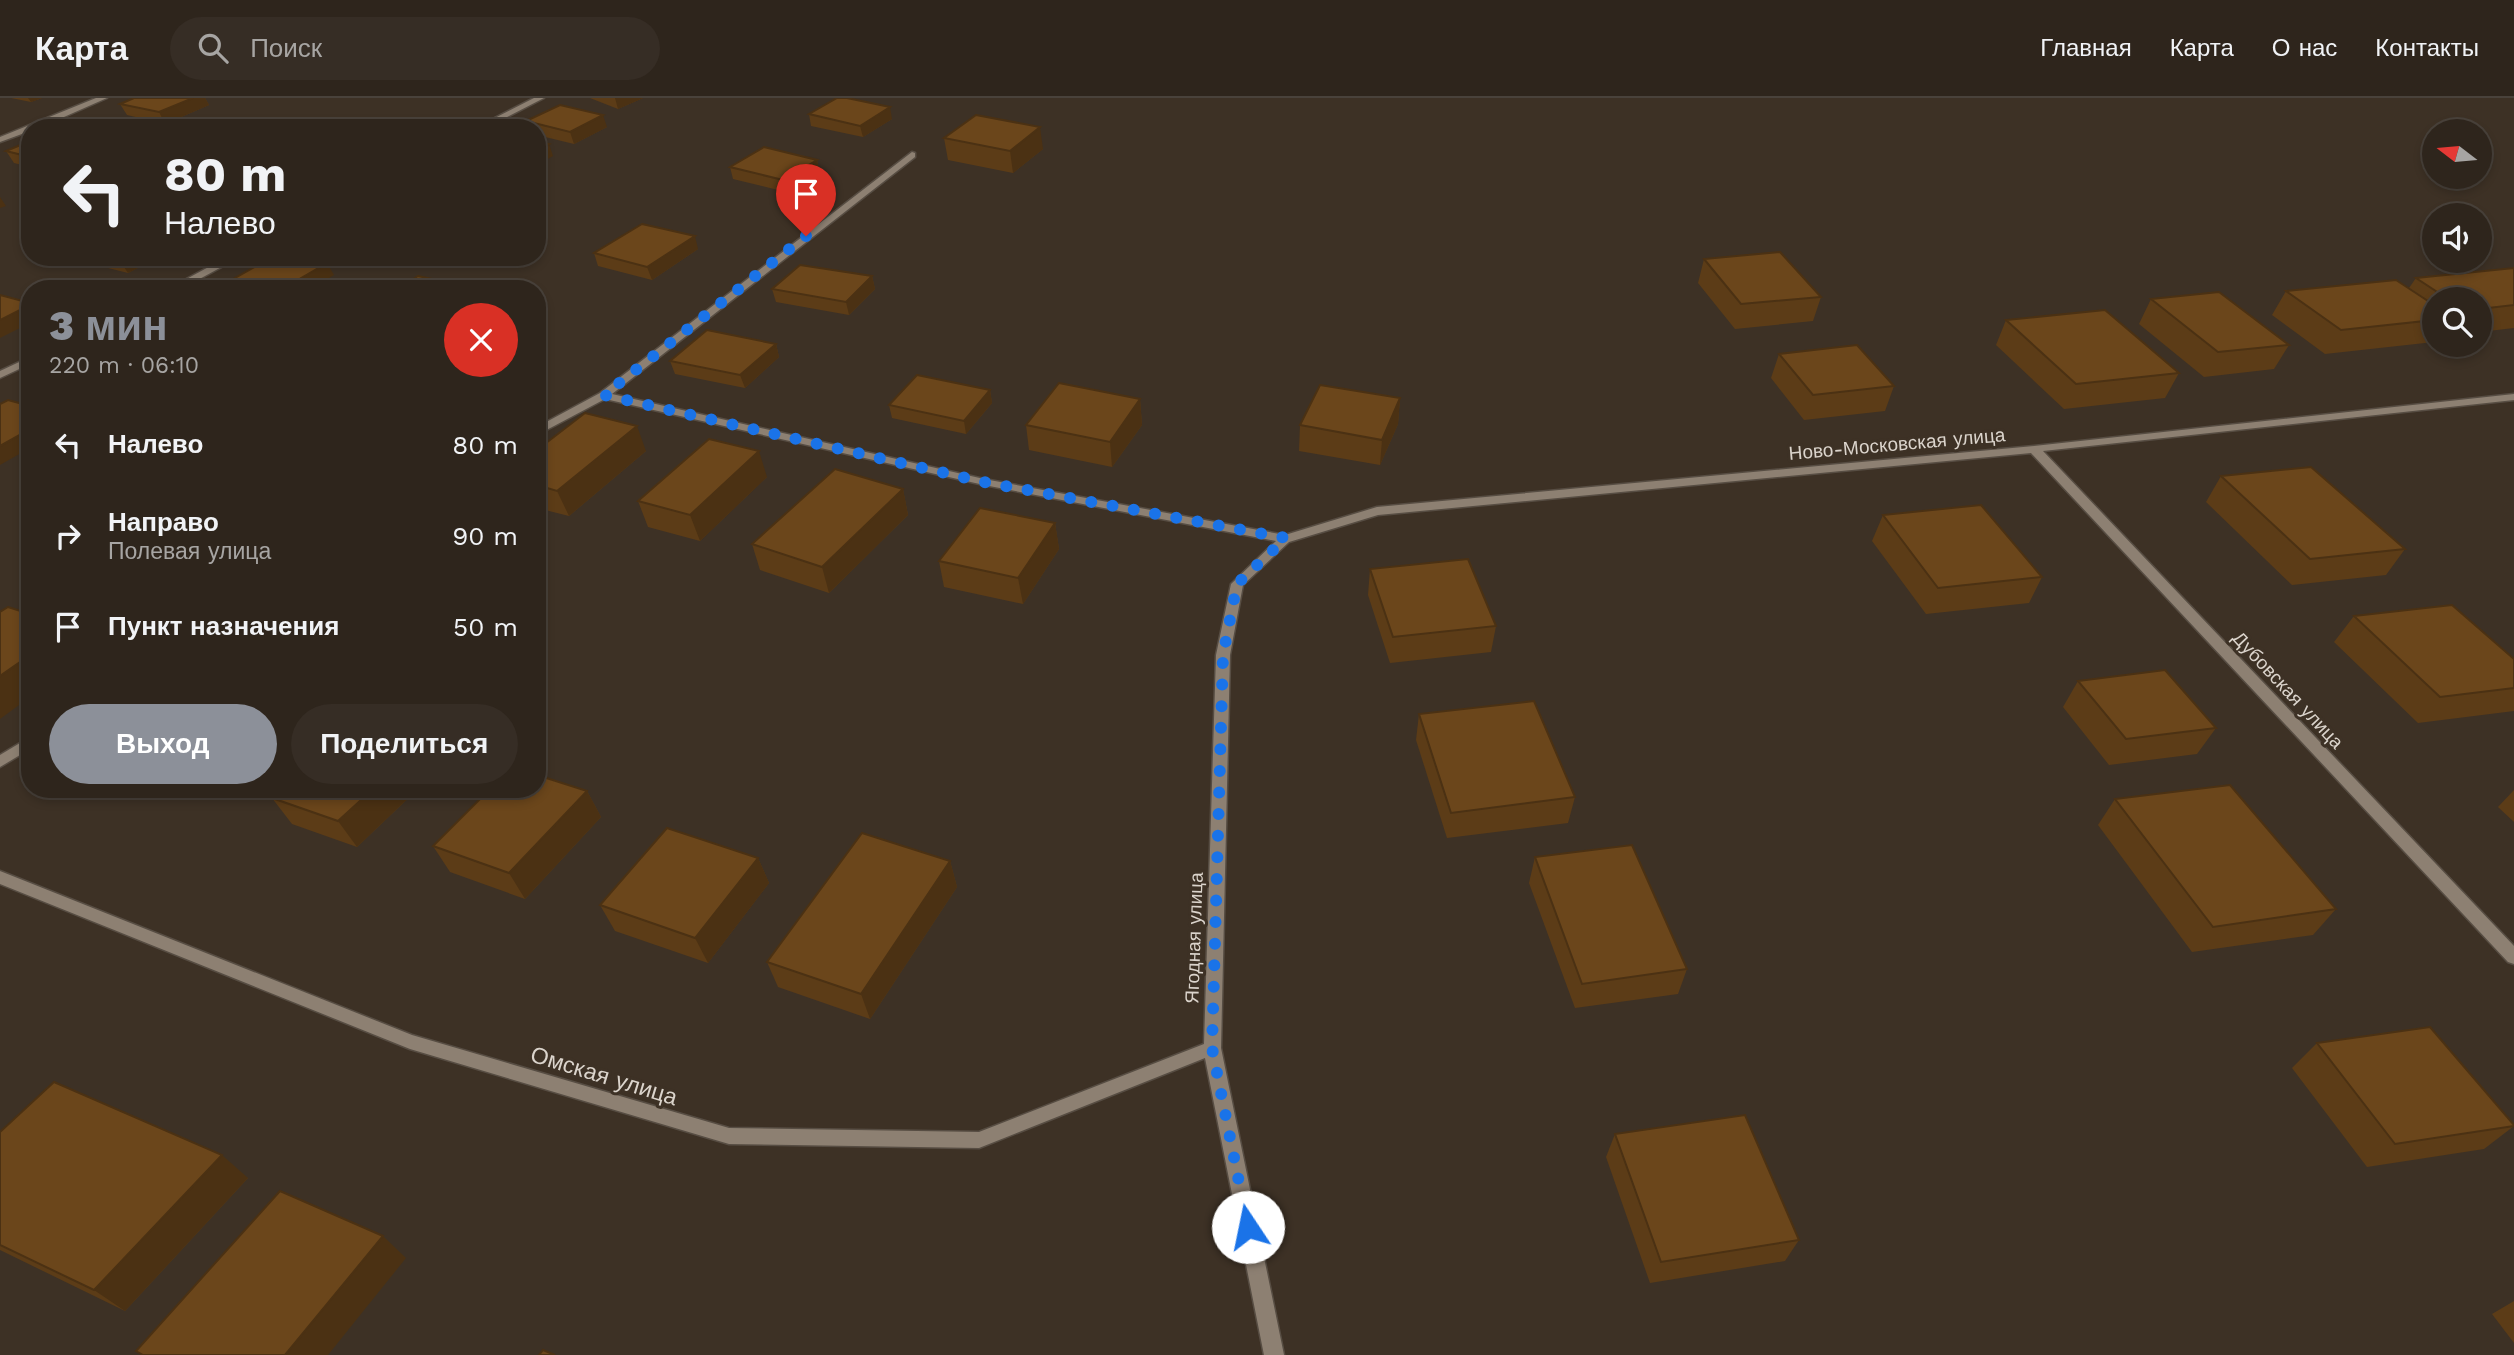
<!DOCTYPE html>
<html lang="ru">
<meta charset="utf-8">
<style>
:root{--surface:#2e251c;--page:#362d25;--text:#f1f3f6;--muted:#a7a5a3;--line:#49423b;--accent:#8c9099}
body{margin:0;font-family:"Work Sans",sans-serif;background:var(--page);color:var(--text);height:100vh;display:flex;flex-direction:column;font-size:26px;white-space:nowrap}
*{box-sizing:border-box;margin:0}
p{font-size:23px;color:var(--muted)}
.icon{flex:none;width:38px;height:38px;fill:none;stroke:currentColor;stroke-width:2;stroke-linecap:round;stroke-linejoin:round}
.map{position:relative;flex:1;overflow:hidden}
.sheet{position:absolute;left:21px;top:182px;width:525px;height:518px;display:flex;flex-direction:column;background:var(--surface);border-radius:28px;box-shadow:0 4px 10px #0003,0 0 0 2px var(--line)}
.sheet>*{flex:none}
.guide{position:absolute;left:21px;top:21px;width:525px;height:147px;border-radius:28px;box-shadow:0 4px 10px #0003,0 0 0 2px var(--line);background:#2e251c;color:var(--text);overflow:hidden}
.needle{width:46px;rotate:286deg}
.tools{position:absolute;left:2422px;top:21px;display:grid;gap:14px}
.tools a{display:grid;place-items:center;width:70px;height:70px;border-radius:50%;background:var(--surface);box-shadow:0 4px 10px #0003,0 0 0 2px var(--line);font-size:35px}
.pin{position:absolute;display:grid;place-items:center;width:60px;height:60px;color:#fff;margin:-72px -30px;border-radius:50% 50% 50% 0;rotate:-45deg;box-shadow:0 0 7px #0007}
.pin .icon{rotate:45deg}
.me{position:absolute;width:77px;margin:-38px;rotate:349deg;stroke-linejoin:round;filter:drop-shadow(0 0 5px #0008)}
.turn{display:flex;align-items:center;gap:24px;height:147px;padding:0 28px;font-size:32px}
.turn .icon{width:91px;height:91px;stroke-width:2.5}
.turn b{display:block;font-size:49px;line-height:60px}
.round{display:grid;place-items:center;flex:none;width:74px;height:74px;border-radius:37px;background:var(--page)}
.summary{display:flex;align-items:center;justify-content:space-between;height:119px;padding:0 28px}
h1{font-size:42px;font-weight:800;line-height:52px;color:var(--accent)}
.button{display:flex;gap:14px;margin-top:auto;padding:14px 28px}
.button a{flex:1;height:80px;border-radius:42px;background:var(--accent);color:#fff;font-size:28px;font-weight:800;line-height:80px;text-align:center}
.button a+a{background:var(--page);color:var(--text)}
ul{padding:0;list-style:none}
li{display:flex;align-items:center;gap:21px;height:91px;padding:0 28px}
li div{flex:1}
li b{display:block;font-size:26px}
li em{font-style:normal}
header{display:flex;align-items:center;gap:42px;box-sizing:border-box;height:98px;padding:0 35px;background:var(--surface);border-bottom:2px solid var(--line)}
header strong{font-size:33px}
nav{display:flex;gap:38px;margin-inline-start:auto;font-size:24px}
.search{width:490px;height:63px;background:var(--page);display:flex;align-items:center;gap:18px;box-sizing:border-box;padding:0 24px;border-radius:38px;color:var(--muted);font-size:26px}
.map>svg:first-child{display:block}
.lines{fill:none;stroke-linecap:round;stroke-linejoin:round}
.street-casing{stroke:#574d43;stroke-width:3}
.street{fill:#8d8072;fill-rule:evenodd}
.wall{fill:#5c3c17}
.shaded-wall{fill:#4b3113}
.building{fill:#6b461b;stroke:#4b3113;stroke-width:2}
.route{stroke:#1a73e8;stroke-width:12;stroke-dasharray:0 21.6}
.labels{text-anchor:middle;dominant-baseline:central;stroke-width:6;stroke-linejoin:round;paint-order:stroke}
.street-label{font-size:19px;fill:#dbd4cc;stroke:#3d3125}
.near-street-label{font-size:23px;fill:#dbd4cc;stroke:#3d3125}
</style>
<header>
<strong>Карта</strong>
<div class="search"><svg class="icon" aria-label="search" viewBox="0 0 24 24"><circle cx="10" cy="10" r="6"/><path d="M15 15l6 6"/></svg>Поиск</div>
<nav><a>Главная</a><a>Карта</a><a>О нас</a><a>Контакты</a></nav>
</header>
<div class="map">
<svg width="2514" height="1257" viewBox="0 0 2514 1257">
<rect width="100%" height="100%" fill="#3d3125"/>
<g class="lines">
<defs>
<g id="street">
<path d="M96 0H107L39 30H30V33L0 44V39Z"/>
<path d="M534 0H544L486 30H475Z"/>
<path d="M912 54 915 55V59L612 296 984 381 1285 437 1377 409 2034 348 2514 296V302L2043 353 2514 848V866L2508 864 2031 355 1378 417 1289 444 1243 487 1230 557 1221 950 1284 1257H1264L1205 960 979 1050 729 1046 410 951 0 786V773L412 937 729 1030 979 1034 1204 946 1216 557 1231 486 1276 443 984 387 605 301 537 337V329L600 295Z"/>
<path d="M227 159H240L181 191H168Z"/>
<path d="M30 259V266L0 280V273Z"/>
<path d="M30 639V651L0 669V657Z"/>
</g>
</defs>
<!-- street casing -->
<use href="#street" class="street-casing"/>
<!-- street -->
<use href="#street" class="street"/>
</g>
<!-- wall -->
<g class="wall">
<path d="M11 0H42L31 4Z"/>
<path d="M134 0H205L209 7 165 26 127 17 120 6Z"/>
<path d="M590 0H643L618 11Z"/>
<path d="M809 16 892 21 863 39 811 28Z"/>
<path d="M526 23 607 29 574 46 537 37V30H528Z"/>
<path d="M944 40 1043 51 1013 75 948 62Z"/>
<path d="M30 43V69L14 65 6 53Z"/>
<path d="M817 62 819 73 786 94 733 81 730 69Z"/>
<path d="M698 151 652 182 598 168 594 155Z"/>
<path d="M80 159H156L157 160 128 175 84 164Z"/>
<path d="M1704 161 1821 199 1813 223 1735 231 1698 185Z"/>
<path d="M2514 170V230L2480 234V201H2434V244L2325 256 2272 217 2286 193 2409 190 2416 180Z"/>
<path d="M872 178 875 191 849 217 776 204 772 191Z"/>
<path d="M2151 201 2289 247 2274 271 2204 279 2139 226Z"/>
<path d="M2006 222 2179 275 2165 300 2064 311 1996 247Z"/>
<path d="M776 246 779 259 745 290 675 276 670 263Z"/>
<path d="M1779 256 1894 288 1885 313 1804 322 1771 280Z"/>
<path d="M990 292 992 305 966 336 892 320 889 307Z"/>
<path d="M1400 300 1398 326 1380 367 1299 353 1300 327Z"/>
<path d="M1140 301 1142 327 1112 369 1029 352 1026 327Z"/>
<path d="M537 352 646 353 569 418 537 410Z"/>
<path d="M2221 378 2405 451 2386 477 2292 487 2206 404Z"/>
<path d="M767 379 700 443 648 429 638 403Z"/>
<path d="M903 391 908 417 829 495 760 472 752 446Z"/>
<path d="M1883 417 2042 479 2029 505 1926 516 1872 443Z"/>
<path d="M1055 425 1059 451 1023 506 944 489 939 463Z"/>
<path d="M1370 471 1496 528 1491 554 1390 565 1368 497Z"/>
<path d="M2354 518 2514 561V613L2418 625 2334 544Z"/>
<path d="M2078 583 2216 630 2197 656 2109 667 2063 609Z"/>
<path d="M1419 616 1575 699 1568 725 1447 740 1416 642Z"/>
<path d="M174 691H214L200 702Z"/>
<path d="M282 691H418L357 749 292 726 272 700Z"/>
<path d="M2514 692V724L2498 709Z"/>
<path d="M587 693 601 719 525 801 450 774 433 748Z"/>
<path d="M2115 701 2336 811 2313 837 2192 854 2098 727Z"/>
<path d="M1535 759 1687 871 1678 896 1575 910 1529 785Z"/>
<path d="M758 760 769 785 708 865 615 833 600 807Z"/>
<path d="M950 763 957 789 870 921 778 889 767 864Z"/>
<path d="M2317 945 2514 1028 2484 1051 2367 1069 2292 970Z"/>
<path d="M0 1034 248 1080 125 1213 0 1152Z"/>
<path d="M1615 1036 1799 1142 1785 1163 1650 1185 1606 1059Z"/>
<path d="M2514 1203V1245L2492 1216Z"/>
</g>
<!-- shaded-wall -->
<g class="shaded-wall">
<path d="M28 0H42L31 4Z"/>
<path d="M193 0H205L209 7 165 26 159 14Z"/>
<path d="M615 0H643L618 11Z"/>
<path d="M890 9 892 21 863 39 860 28Z"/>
<path d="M603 17 607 29 574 46 570 34Z"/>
<path d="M1040 29 1043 51 1013 75 1010 53Z"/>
<path d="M549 46 553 58 537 67V52Z"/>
<path d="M817 62 819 73 786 94 783 82Z"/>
<path d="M0 99 6 108 0 110Z"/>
<path d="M695 138 698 151 652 182 647 169Z"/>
<path d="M126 159H156L157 160 128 175 120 163Z"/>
<path d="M327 165 334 177 311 191H282Z"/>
<path d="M872 178 875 191 849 217 846 204Z"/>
<path d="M30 207V225L0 240V222Z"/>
<path d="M776 246 779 259 745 290 740 277Z"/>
<path d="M990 292 992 305 966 336 964 323Z"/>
<path d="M1400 300 1398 326 1380 367 1382 342Z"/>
<path d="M1140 301 1142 327 1112 369 1110 344Z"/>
<path d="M637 328 646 353 569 418 557 393Z"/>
<path d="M30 331V350L0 367V348Z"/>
<path d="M759 353 767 379 700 443 690 417Z"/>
<path d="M903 391 908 417 829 495 822 469Z"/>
<path d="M1055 425 1059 451 1023 506 1018 480Z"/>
<path d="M30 557V599L0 621V578Z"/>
<path d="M191 691H214L200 702Z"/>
<path d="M373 691H418L357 749 338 723Z"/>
<path d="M587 693 601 719 525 801 509 775Z"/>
<path d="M758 760 769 785 708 865 695 840Z"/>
<path d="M950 763 957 789 870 921 861 896Z"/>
<path d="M222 1057 248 1080 125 1213 94 1192Z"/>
<path d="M383 1138 406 1160 328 1257H285Z"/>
</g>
<!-- building -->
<g class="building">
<path d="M134 0H193L159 14 120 6Z"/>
<path d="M837 0H847L890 9 860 28 809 16Z"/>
<path d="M560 7 603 17 570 34 526 23Z"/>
<path d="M976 17 1040 29 1010 53 944 40Z"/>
<path d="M353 21 390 30H334Z"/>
<path d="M30 43V59L6 53Z"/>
<path d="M537 43 549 46 537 52Z"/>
<path d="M764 49 817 62 783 82 730 69Z"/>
<path d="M642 126 695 138 647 169 594 155Z"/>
<path d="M1780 154 1821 199 1741 206 1704 161Z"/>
<path d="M106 159H126L120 163Z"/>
<path d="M272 159H303L327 165 282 191H231L221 188Z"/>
<path d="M800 167 872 178 846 204 772 191Z"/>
<path d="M2514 170V207L2480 211V201H2448L2416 180Z"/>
<path d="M418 178 478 191H398Z"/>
<path d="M2396 182 2434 207V222L2341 232 2286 193Z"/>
<path d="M2219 194 2289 247 2218 254 2151 201Z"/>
<path d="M0 197 30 205V207L0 222Z"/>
<path d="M2105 212 2179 275 2076 286 2006 222Z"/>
<path d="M707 232 776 246 740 277 670 263Z"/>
<path d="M1857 247 1894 288 1813 297 1779 256Z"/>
<path d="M917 277 990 292 964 323 889 307Z"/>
<path d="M1059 285 1140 301 1110 344 1026 327Z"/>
<path d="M1320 287 1400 300 1382 342 1300 327Z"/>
<path d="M8 302 30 308V331L0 348V306Z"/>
<path d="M585 315 637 328 557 393 537 387V352Z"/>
<path d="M709 341 759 353 690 417 638 403Z"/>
<path d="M2311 369 2405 451 2310 461 2221 378Z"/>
<path d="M835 371 903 391 822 469 752 446Z"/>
<path d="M1981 407 2042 479 1938 490 1883 417Z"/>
<path d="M980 410 1055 425 1018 480 939 463Z"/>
<path d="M1468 461 1496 528 1393 539 1370 471Z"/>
<path d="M2452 507 2514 561V590L2440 599 2354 518Z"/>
<path d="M8 509 30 516V557L0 578V514Z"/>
<path d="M2165 572 2216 630 2126 641 2078 583Z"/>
<path d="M1534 603 1575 699 1451 715 1419 616Z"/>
<path d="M537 677 587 693 509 775 433 748 490 691H537Z"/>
<path d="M2230 687 2336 811 2213 829 2115 701Z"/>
<path d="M282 691H373L338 723 272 700Z"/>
<path d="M667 730 758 760 695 840 600 807Z"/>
<path d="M862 735 950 763 861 896 767 864Z"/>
<path d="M1632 747 1687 871 1582 886 1535 759Z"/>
<path d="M2430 929 2514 1027V1028L2395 1046 2317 945Z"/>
<path d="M54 984 222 1057 94 1192 0 1147V1034Z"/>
<path d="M1745 1017 1799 1142 1661 1164 1615 1036Z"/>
<path d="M280 1093 383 1138 285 1257H143L136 1253Z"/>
<path d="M543 1252 555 1257H539Z"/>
</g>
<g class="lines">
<!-- route -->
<path class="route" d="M806 138 604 297 984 384 1286 440 1237 486 1223 557 1212 950 1248 1129"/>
</g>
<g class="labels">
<!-- street labels -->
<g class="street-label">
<text transform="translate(1897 346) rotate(-5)">Ново-Московская улица</text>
<text transform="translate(2288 592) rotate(47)">Дубовская улица</text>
<text transform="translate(1194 840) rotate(-88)">Ягодная улица</text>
</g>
<!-- near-street labels -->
<g class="near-street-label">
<text transform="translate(604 978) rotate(17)">Омская улица</text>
</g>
</g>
</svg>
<div class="tools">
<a><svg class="needle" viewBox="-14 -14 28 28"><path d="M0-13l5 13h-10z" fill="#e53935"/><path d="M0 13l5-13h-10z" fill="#a7a5a3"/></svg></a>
<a><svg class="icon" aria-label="sound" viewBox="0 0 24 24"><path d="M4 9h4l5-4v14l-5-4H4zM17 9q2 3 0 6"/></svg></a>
<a><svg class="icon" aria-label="search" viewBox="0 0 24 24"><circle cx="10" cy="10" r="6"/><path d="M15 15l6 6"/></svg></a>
</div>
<div class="pin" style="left:806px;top:138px;background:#d93025"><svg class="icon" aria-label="arrive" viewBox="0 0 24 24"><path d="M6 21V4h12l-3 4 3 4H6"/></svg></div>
<svg class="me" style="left:1248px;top:1129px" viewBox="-20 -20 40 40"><circle r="19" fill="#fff"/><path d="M0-13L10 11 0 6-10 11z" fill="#1a73e8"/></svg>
<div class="guide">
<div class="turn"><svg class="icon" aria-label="left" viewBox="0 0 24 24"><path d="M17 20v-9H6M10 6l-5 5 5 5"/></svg><div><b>80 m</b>Налево</div></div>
</div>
<section class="sheet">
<div class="summary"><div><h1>3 мин</h1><p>220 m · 06:10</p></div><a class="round" style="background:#d93025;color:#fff"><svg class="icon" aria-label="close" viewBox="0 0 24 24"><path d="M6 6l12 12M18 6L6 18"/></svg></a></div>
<ul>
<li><svg class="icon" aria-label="left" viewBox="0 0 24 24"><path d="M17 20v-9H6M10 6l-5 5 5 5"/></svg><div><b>Налево</b></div><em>80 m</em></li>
<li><svg class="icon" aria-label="right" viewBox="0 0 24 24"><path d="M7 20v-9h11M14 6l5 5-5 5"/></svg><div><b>Направо</b><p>Полевая улица</p></div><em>90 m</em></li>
<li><svg class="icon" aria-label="arrive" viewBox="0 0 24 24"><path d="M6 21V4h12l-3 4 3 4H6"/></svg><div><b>Пункт назначения</b></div><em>50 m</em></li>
</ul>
<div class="button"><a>Выход</a><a>Поделиться</a></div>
</section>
</div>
